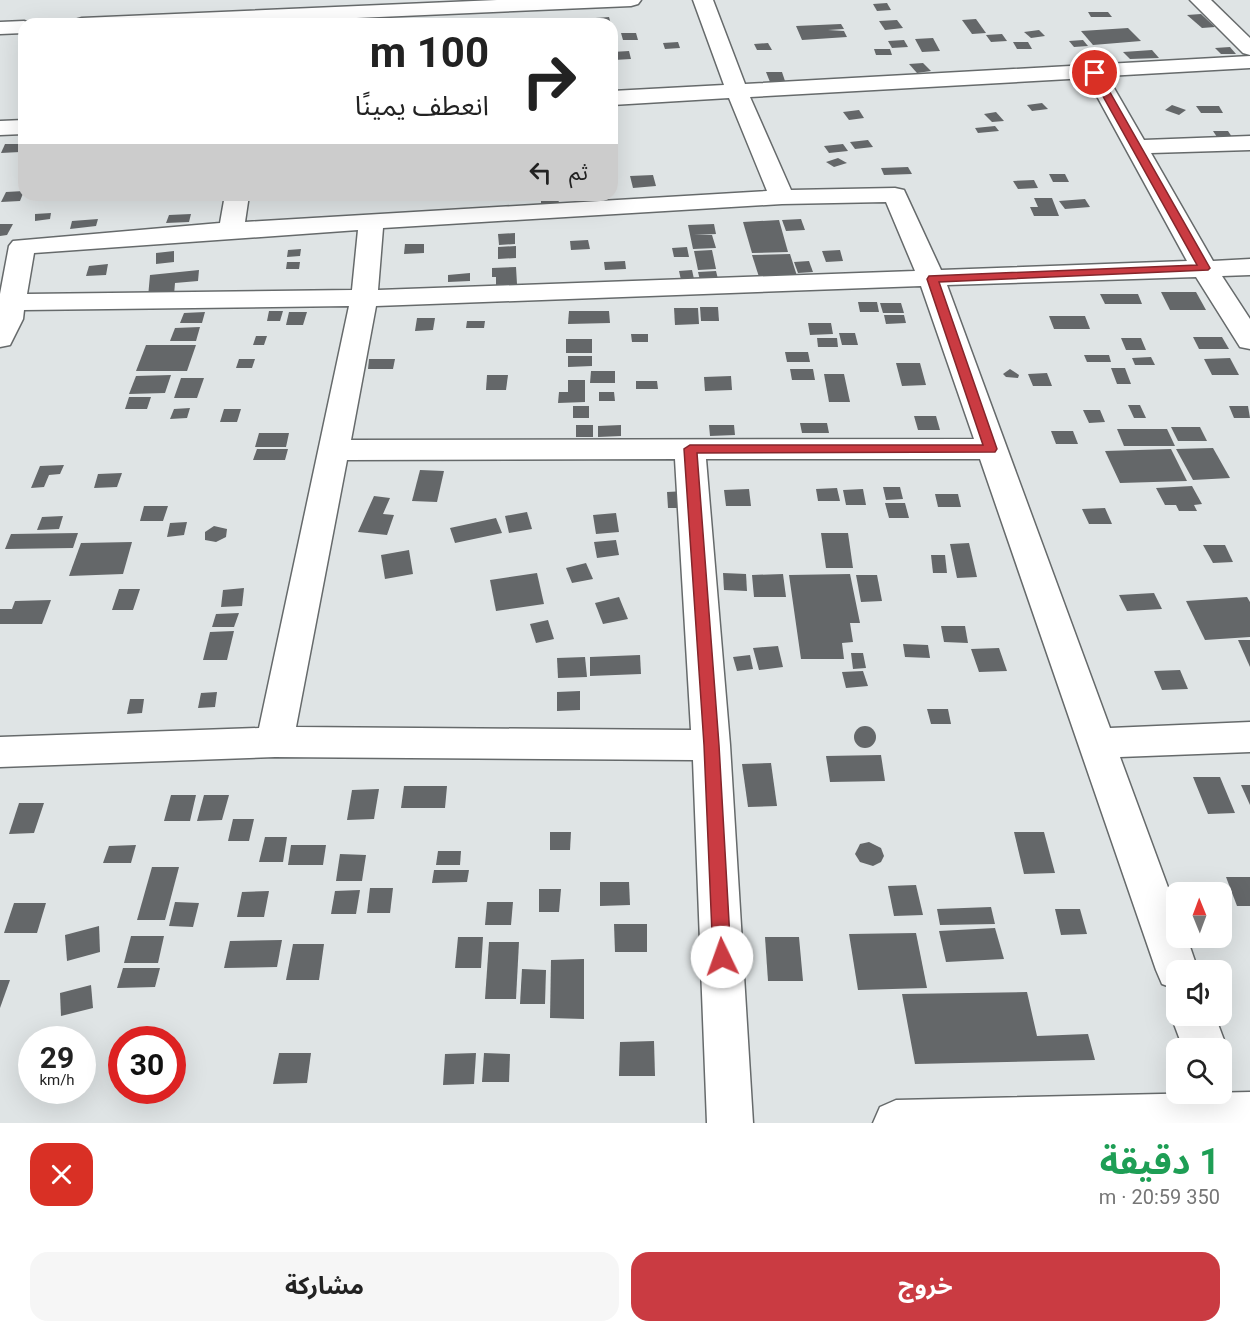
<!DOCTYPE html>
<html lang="ar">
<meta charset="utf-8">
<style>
:root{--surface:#fff;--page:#f6f6f6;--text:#222;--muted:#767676;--accent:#ca3b42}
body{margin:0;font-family:Roboto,"Noto Sans Arabic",sans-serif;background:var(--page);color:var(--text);direction:rtl;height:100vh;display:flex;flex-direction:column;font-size:22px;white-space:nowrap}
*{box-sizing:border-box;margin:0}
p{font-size:20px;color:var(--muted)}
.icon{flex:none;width:33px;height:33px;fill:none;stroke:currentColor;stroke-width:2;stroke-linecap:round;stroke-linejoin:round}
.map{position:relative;height:1123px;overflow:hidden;direction:ltr}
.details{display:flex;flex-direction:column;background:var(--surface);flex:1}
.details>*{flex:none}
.hud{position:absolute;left:18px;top:18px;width:600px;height:183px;border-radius:18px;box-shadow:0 6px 24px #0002;direction:rtl;background:#fff;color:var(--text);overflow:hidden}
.needle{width:39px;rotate:359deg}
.controls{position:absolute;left:1166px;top:882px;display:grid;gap:12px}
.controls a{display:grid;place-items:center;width:66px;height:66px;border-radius:12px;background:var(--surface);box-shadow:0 6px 24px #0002;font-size:30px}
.speed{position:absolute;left:18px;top:1026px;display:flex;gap:12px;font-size:30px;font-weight:700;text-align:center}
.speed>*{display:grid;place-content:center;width:78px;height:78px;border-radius:50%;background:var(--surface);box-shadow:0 6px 24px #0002;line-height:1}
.speed small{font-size:15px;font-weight:400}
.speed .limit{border:9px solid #d22;background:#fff;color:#111}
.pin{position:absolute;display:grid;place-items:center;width:51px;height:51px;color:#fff;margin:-26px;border:3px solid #fff;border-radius:50%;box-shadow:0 2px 6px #0007}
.me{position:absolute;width:66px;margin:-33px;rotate:357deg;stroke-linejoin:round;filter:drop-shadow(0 0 4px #0008)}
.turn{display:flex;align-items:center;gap:21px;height:126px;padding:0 30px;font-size:27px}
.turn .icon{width:78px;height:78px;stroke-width:2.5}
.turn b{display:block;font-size:42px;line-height:51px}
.then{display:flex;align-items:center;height:57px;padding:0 30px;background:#0003;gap:12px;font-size:22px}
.round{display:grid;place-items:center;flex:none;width:63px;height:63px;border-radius:18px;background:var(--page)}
.overview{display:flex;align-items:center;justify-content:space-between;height:102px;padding:0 30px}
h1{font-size:36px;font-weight:700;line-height:45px;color:#1e9e55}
.primary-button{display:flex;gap:12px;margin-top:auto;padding:12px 30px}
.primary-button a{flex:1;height:69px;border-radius:18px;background:var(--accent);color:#fff;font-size:24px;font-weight:700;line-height:69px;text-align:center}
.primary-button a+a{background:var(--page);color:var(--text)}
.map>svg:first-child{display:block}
.building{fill:#646769}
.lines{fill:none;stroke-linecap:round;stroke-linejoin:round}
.minor-casing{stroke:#666a6b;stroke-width:3}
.minor{fill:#fff;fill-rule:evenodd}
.route{fill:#ca3b42;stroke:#83262b;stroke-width:1.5}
</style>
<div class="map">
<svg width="1250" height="1123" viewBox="0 0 1250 1123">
<rect width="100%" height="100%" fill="#dfe4e5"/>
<!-- building -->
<g class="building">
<path d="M887 3 891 10 877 11 873 4Z"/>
<path d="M1088 12H1108L1112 17H1091Z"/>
<path d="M1201 14 1215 27 1202 28 1187 15Z"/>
<path d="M609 17 611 24H584L582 19Z"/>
<path d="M976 19 986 33 972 34 962 20Z"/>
<path d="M897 20 903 28 885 30 879 21Z"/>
<path d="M841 24 844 29 828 30 844 31 847 37 802 40 796 26Z"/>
<path d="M1128 28 1141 41 1093 45 1081 31Z"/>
<path d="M1039 30 1045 36 1031 38 1024 32Z"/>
<path d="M621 33H636L638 40H623Z"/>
<path d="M1002 34 1007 41 991 42 986 35Z"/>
<path d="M933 38 940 51 922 52 915 39Z"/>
<path d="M904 40 908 47 892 48 888 41Z"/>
<path d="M1083 40 1088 46 1074 47 1069 41Z"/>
<path d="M678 42 680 48 665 49 663 43Z"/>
<path d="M1013 42H1028L1032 49H1017Z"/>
<path d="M768 43 772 50H757L754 44Z"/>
<path d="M1230 47 1236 54H1221L1215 48Z"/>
<path d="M874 49H890L892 55H876Z"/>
<path d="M1152 50 1159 58 1130 59 1123 52Z"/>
<path d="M629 51 631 59 614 60 612 52Z"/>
<path d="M923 63 931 71 917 73 909 64Z"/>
<path d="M766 72H782L785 81 770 82Z"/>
<path d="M1042 103 1048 109 1032 111 1027 105Z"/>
<path d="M1172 105 1186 110 1179 115 1165 110Z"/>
<path d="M1196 106H1219L1223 113H1201Z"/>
<path d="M859 110 864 118 849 120 843 112Z"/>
<path d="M996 112 1004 121 992 122 984 114Z"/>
<path d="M995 126 999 131 978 133 975 128Z"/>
<path d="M1213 131H1228L1232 137H1217Z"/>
<path d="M868 140 873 147 855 149 850 142Z"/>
<path d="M5 144H24V145L20 152 1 153Z"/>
<path d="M843 144 848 151 829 153 824 146Z"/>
<path d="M838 158 847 163 834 167 826 162Z"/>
<path d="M908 167 912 174 884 175 881 168Z"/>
<path d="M1049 174H1065L1069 182H1053Z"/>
<path d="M653 175 656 186 633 188 630 176Z"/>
<path d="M1034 180 1038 188 1018 189 1013 181Z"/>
<path d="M24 191 20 201 1 202 6 192Z"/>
<path d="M539 195H558L559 204 541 205V198H538Z"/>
<path d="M1034 198H1052L1059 216H1034L1030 207H1038Z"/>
<path d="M1085 199 1090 207 1065 209 1059 201Z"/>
<path d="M51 213 50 219 35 221V214Z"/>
<path d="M191 214 189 222 166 223 169 215Z"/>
<path d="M98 219 96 226 70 229 72 221Z"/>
<path d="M801 219 805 230 786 231 782 220Z"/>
<path d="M779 220 788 252 752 253 743 222Z"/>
<path d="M0 224H13L7 235 0 236Z"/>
<path d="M714 224 716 234 694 235H712L716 248 693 249 688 225Z"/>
<path d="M515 233V244L499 245 498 234Z"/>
<path d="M588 240 590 249 571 250 570 241Z"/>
<path d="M405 244H424V253L404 254Z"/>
<path d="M516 246V258L498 259V247Z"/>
<path d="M687 247 689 257H674L672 248Z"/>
<path d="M301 249 300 256 287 257 288 250Z"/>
<path d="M712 250 716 269 698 270 694 251Z"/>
<path d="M840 250 843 261 826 262 822 251Z"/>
<path d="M174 251V262L156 264V253Z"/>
<path d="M790 254 797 276 759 277 752 255Z"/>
<path d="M625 261 626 269 605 270 604 262Z"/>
<path d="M809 261 813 272 798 273 794 262Z"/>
<path d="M287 262H300L299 269H286Z"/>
<path d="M108 264 106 275 86 276 89 266Z"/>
<path d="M516 267 517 284 496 285V277H492V268Z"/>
<path d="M199 270 198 281 175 283 174 295 148 297 150 275Z"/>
<path d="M692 270 694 279 681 280 679 271Z"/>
<path d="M716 271 718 279 700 280 698 272Z"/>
<path d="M470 273V281L448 282V275Z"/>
<path d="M1161 292H1196L1206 310H1170Z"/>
<path d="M1100 294H1138L1142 304H1105Z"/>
<path d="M858 302H877L879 312H860Z"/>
<path d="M880 303H901L904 313H883Z"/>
<path d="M700 307H718L719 321H701Z"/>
<path d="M674 308H698L699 324 675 325Z"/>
<path d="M269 311H283L280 321H267Z"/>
<path d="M569 311H609L610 323 568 324Z"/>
<path d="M205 312 202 323H180L184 313Z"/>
<path d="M289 312H307L303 325H286Z"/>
<path d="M884 315H904L906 323 886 324Z"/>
<path d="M1049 316H1085L1090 329H1054Z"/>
<path d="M417 318H435L433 330 415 331Z"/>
<path d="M467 321H485L484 328H466Z"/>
<path d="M808 323H831L833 334 810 335Z"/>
<path d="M200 327 196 341H170L175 328Z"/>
<path d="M839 333H855L858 345H842Z"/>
<path d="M631 334H648V342H632Z"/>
<path d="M256 336H267L264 345H253Z"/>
<path d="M1193 337H1222L1229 349H1199Z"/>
<path d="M817 338H837L838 347H818Z"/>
<path d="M1121 338H1141L1146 350H1126Z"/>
<rect x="566" y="339" width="26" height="14"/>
<path d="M146 345H196L187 371H136Z"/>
<path d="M785 352H808L810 362H787Z"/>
<path d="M1084 355H1109L1111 362H1087Z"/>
<path d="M568 356H592V366L568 367Z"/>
<path d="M1151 357 1155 365H1135L1132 358Z"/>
<path d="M1230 358 1239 375H1212L1204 359Z"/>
<path d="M239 359H255L252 368H236Z"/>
<path d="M369 359H395L393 369H368Z"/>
<path d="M896 363H920L926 385 902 386Z"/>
<path d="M1111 368H1125L1131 384H1117Z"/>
<path d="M790 369H813L815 380H792Z"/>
<path d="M1010 369 1019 375 1018 378 1006 377 1003 374Z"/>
<path d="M591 371H615V383H590Z"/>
<path d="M1047 373 1052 386H1033L1028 374Z"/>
<path d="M824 374H844L850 402H829Z"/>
<path d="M171 375 165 393 129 394 136 376Z"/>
<path d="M487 375H508L506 390H486Z"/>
<path d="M731 376 732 390 705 391 704 377Z"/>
<path d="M181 378H204L197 398H174Z"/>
<path d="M568 380H585V402L558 403 559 392H568Z"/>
<path d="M636 381H657L658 389H636Z"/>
<path d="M599 392H614L615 401H599Z"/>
<path d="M129 397H151L147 409H125Z"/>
<path d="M1128 405H1140L1146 418H1134Z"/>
<rect x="573" y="406" width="16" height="12"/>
<path d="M1229 406H1248L1250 418H1234Z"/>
<path d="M190 408 187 418 170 419 174 409Z"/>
<path d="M224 409H241L237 422H220Z"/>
<path d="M1083 410H1100L1105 422 1089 423Z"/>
<path d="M914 416H936L940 430H918Z"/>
<path d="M800 423H827L829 433H802Z"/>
<rect x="576" y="425" width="17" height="12"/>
<path d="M621 425V436L598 437V426Z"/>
<path d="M709 425H734L735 435 710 436Z"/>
<path d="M1171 427H1200L1207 441H1178Z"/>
<path d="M1117 429H1167L1175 446H1124Z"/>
<path d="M1051 431H1073L1078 444H1056Z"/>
<path d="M259 433H289L286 447H255Z"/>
<path d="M1213 448 1230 478 1193 480 1176 449Z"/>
<path d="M257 449H288L285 460H253Z"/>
<path d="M1171 449 1187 481 1120 483 1105 451Z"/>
<path d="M64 465 60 474 49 475 44 487 31 488 40 466Z"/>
<path d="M420 470 444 471 437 502 412 501Z"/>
<path d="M122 473 117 487 94 488 98 474Z"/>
<path d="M1192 486 1202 504 1194 505 1197 511H1179L1176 505H1165L1156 488Z"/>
<path d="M883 487H900L903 499 886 500Z"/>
<path d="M837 488 840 501H818L816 489Z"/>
<path d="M749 489 751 506H726L724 490Z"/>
<path d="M863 489 866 505H846L843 490Z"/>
<path d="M686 491 687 508H668L667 492Z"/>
<path d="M935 494H958L961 507H938Z"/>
<path d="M374 496 390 498 383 514 394 515 387 535 358 532Z"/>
<path d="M885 503H905L909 518H889Z"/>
<path d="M144 506H168L163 521H140Z"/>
<path d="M1105 508 1112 524H1089L1082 509Z"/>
<path d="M527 512 532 529 509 533 505 516Z"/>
<path d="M616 513 619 532 596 534 593 515Z"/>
<path d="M63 516 59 529 37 530 42 517Z"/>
<path d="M496 518 502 533 455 543 450 528Z"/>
<path d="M187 522 184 535 167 537 170 523Z"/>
<path d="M214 526 227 529 226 537 216 542 205 540V532Z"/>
<path d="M78 533 73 548 5 549 11 534Z"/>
<path d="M821 533H848L853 568H826Z"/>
<path d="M616 540 619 555 597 558 594 542Z"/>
<path d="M132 542 123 574 69 576 81 543Z"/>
<path d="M969 543 977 577 957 578 950 544Z"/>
<path d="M1203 545H1225L1233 562 1213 563Z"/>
<path d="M409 550 413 574 385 579 381 555Z"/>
<path d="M931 555H945L947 573H933Z"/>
<path d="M586 563 593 579 572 583 566 568Z"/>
<path d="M537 573 544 604 496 611 490 580Z"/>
<path d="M723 573 746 574 747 591 724 590Z"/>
<path d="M783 574 786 597H754L752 575Z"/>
<path d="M850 574 860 623H850L853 642 842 643 844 659H801L789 575Z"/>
<path d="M856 575H877L882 601 861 602Z"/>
<path d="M244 588 242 606 221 607 223 590Z"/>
<path d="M119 589H140L133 610H112Z"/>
<path d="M1154 593 1162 609 1127 611 1119 595Z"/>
<path d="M619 597 628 619 603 624 595 603Z"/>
<path d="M1247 597 1250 602V637L1205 640 1186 601Z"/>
<path d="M51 600 42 624H0V609H12L15 601Z"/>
<path d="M239 613 234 627H212L216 614Z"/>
<path d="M548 620 554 639 536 643 530 624Z"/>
<path d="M941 626H965L968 643 944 642Z"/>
<path d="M234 631 227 660H203L210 632Z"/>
<path d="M1238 640H1250V667Z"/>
<path d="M903 644 928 645 930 658 905 657Z"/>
<path d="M778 646 783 667 759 670 753 648Z"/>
<path d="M999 648 1007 671 979 672 971 649Z"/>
<path d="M851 653H863L866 668 853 669Z"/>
<path d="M640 655 641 674 590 676V657Z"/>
<path d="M750 655 753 669 737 671 733 657Z"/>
<path d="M585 657 587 677 558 678 557 658Z"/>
<path d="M1180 670 1188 689 1162 690 1154 671Z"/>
<path d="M863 671 868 686 846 688 842 672Z"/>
<path d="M580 691V710L557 711V692Z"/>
<path d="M217 692 215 707 198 708 201 693Z"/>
<path d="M130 699H144L142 713 127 714Z"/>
<path d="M927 709H948L951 724H931Z"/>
<circle cx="865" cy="737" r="11"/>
<path d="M881 755 885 781 830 782 826 756Z"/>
<path d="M771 763 777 806 748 807 742 764Z"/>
<path d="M1193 777H1220L1235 813 1208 814Z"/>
<path d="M1241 785H1250V805Z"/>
<path d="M404 786H447L445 808H401Z"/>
<path d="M379 789 374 819 347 820 352 790Z"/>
<path d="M171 795H196L190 821H164Z"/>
<path d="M204 795H229L222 820 197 821Z"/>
<path d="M19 803H44L34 833 9 834Z"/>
<path d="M233 819H254L249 841H228Z"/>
<path d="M550 832H571L570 850H550Z"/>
<path d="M1014 832H1044L1055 873 1024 874Z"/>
<path d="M265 837H287L283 862H259Z"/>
<path d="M869 842 881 848 884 856 881 862 873 866 860 862 855 854 860 844Z"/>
<path d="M136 845 131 863H103L109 846Z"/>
<path d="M291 845H326L323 865H288Z"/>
<path d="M438 851H461L460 865H436Z"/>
<path d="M340 854 366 855 362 881H336Z"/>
<path d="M152 867H179L165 920H137Z"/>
<path d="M434 870H469L467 882 432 883Z"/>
<path d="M1226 877H1250V906H1237Z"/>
<path d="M600 882H629L630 905 600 906Z"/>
<path d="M916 885 923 915 894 916 888 886Z"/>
<path d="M370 888H393L390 913H367Z"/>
<path d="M539 889H561L559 912H539Z"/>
<path d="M360 890 356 914H331L335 891Z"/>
<path d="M269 891 264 917H237L242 892Z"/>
<path d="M175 902 199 903 193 927 169 926Z"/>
<path d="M487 902H513L511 925H485Z"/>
<path d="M14 903H46L37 933H4Z"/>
<path d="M991 907 995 924 940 925 937 909Z"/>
<path d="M1055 909H1080L1087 934 1061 935Z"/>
<path d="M614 924H647V952H615Z"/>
<path d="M99 926 100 952 67 961 65 935Z"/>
<path d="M995 928 1004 959 946 962 939 931Z"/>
<path d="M916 933 927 988 858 990 849 934Z"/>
<path d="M131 936H164L158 963H124Z"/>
<path d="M458 937H483L481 968H455Z"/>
<path d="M765 937H799L803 981H768Z"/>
<path d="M282 940 277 967 224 968 230 941Z"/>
<path d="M489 942H519L516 999H485Z"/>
<path d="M293 944H324L319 980H286Z"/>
<path d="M584 959V1019L550 1018 551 960Z"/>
<path d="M123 968H160L155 987 117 988Z"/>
<path d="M522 969 546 970 545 1004H520Z"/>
<path d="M0 980H10L0 1008Z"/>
<path d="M91 985 93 1008 61 1016 60 993Z"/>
<path d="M1027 992 1037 1036 1088 1034 1095 1060 915 1064 902 994Z"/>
<path d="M654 1041 655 1076H619L620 1042Z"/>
<path d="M279 1053H311L307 1083 273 1084Z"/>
<path d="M476 1053 474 1084 443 1085 445 1054Z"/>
<path d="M484 1053 510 1054 509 1082H482Z"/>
</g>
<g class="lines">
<defs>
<g id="minor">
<path d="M497 0H641L638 4 631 6 218 24H72L75 20 82 18Z"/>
<path d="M693 0H713L745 84 1250 56V68L1107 76 1144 140 1250 136V150L1151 153 1213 261 1250 259V275L1222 276 1250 319V349L1240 347 1196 277 947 285 1110 728 1250 722V752L1120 757 1176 909V938H1187L1198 970H1176V989L1162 984 1156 970 980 459H706L730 745 753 1123H707L693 760 275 757 0 767V737L259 728 349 306 24 310 23 319 10 345 0 347V294L9 246 13 241 220 223 225 195H249L245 222 767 191 729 98 612 105V91L724 85ZM1087 78 1187 261 941 270 904 190 895 188 791 190 750 97ZM886 202 915 271 378 290 383 228 782 204ZM358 230 352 290 27 294 34 253ZM921 286 974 439 351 440 376 306ZM675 459 691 730 296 727 347 460Z"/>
<path d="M1190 0H1211L1250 38V55L1243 53Z"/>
<path d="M24 21 32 24H24V33L0 34V22Z"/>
<path d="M24 120V134L0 135V121Z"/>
<path d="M1176 1005V1016H1215L1227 1048 1221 1063V1048H1183L1171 1016Z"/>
<path d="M1250 1092V1123H873L880 1107 896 1100Z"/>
</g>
</defs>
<!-- minor casing -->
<use href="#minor" class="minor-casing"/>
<!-- minor -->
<use href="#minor" class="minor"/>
</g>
<!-- route -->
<path class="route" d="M1095 70 1099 73 1210 268 1208 270 939 282 997 449 995 452 697 453 719 745 731 957 728 963 722 965 716 963 713 957 704 745 684 449 690 445H983L927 279 929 276 1197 265 1090 73Z"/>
</svg>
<div class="controls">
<a><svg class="needle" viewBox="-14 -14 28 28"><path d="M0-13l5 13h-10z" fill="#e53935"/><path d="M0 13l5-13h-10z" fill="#767676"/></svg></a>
<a><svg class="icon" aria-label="sound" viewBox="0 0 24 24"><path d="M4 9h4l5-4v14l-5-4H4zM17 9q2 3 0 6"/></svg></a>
<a><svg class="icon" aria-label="search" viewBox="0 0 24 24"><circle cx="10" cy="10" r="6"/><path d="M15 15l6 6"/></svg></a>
</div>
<div class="speed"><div>29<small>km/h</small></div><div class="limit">30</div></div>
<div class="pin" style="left:1095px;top:73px;background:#d93025"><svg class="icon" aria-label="arrive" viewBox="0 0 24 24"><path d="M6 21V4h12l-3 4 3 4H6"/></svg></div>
<svg class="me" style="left:722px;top:957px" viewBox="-20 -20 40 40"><circle r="19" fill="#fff"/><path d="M0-13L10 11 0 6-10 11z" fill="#ca3b42"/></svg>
<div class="hud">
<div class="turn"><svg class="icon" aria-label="right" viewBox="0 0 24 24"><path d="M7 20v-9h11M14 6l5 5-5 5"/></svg><div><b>100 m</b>انعطف يمينًا</div></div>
<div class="then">ثم<svg class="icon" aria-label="left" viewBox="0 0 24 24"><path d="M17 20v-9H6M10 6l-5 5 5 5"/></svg></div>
</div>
</div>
<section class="details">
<div class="overview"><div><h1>1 دقيقة</h1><p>350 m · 20:59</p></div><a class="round" style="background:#d93025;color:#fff"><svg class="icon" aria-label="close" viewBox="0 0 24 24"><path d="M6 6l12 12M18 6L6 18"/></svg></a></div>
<div class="primary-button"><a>خروج</a><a>مشاركة</a></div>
</section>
